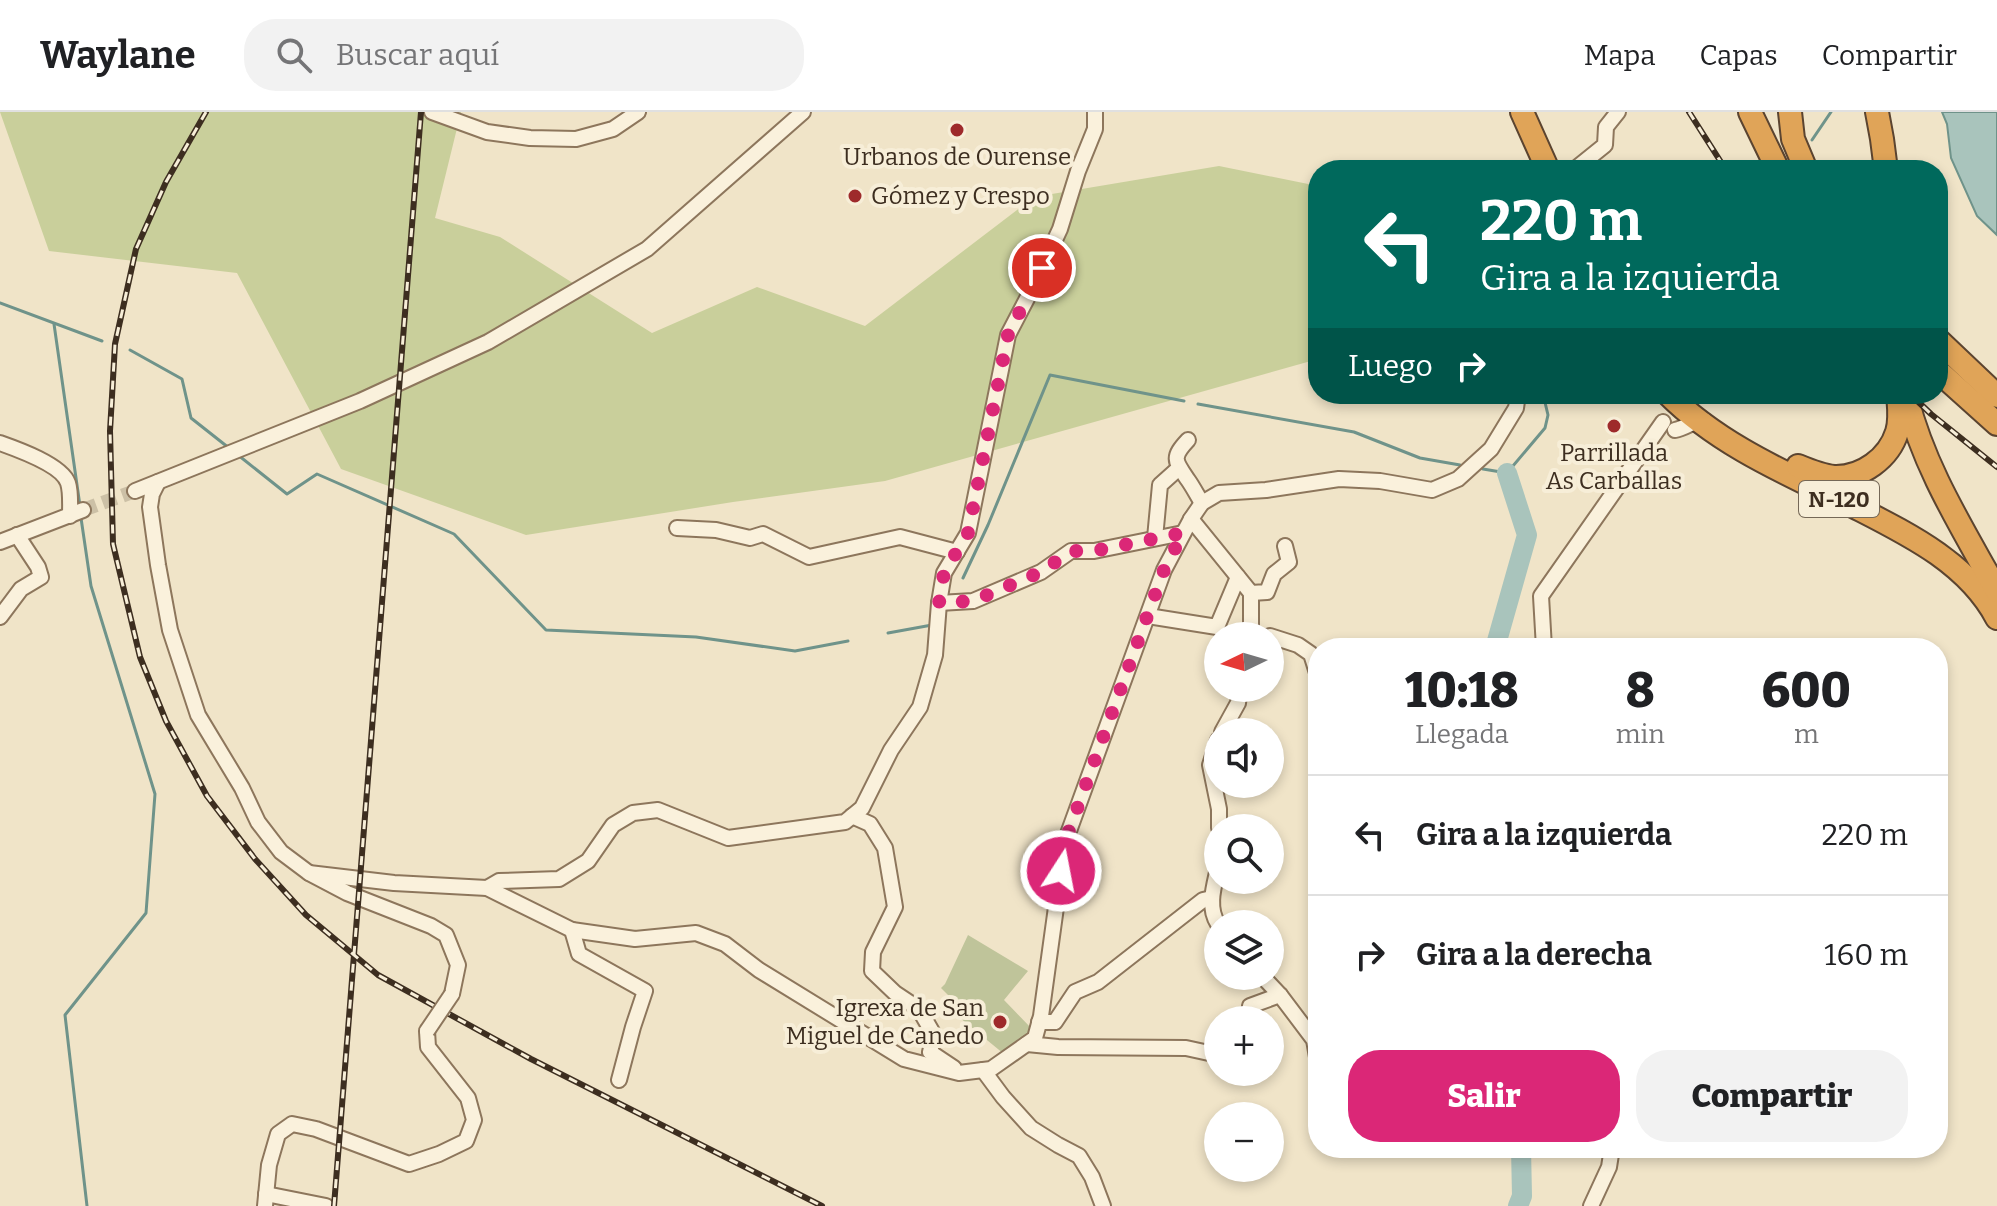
<!DOCTYPE html>
<html lang="es">
<meta charset="utf-8">
<style>
:root{--surface:#fff;--page:#f2f2f2;--text:#202124;--muted:#757577;--line:#e0e0e0;--accent:#db2777}
body{margin:0;font-family:Bitter,serif;background:var(--page);color:var(--text);height:100vh;display:flex;flex-direction:column;font-size:30px;white-space:nowrap}
*{box-sizing:border-box;margin:0}
p{font-size:26px;color:var(--muted)}
.icon{flex:none;width:44px;height:44px;fill:none;stroke:currentColor;stroke-width:2;stroke-linecap:round;stroke-linejoin:round}
.map{position:relative;flex:1;overflow:hidden}
.side{position:absolute;left:1308px;top:526px;width:640px;height:520px;display:flex;flex-direction:column;background:var(--surface);border-radius:32px;box-shadow:0 4px 12px #0003}
.side>*{flex:none}
.banner{position:absolute;left:1308px;top:48px;width:640px;height:244px;border-radius:32px;box-shadow:0 4px 12px #0003;background:#00695c;color:#fff;overflow:hidden}
.needle{width:52px;rotate:265deg}
.controls{position:absolute;left:1204px;top:510px;display:grid;gap:16px}
.controls a{display:grid;place-items:center;width:80px;height:80px;border-radius:50%;background:var(--surface);box-shadow:0 4px 12px #0003;font-size:40px}
.pin{position:absolute;display:grid;place-items:center;width:68px;height:68px;color:#fff;margin:-34px;border:4px solid #fff;border-radius:50%;box-shadow:0 2px 8px #0007}
.me{position:absolute;width:88px;margin:-44px;rotate:11deg;stroke-linejoin:round;filter:drop-shadow(0 0 6px #0008)}
.turn{display:flex;align-items:center;gap:28px;height:168px;padding:0 40px;font-size:36px}
.turn .icon{width:104px;height:104px;stroke-width:2.5}
.turn b{display:block;font-size:56px;line-height:68px}
.then{display:flex;align-items:center;height:76px;padding:0 40px;background:#0003;gap:16px;font-size:30px}
.eta{display:flex;justify-content:space-evenly;align-items:center;height:136px;text-align:center}
.eta b{font-size:48px;font-weight:800;line-height:56px}
.primary-button{display:flex;gap:16px;margin-top:auto;padding:16px 40px}
.primary-button a{flex:1;height:92px;border-radius:32px;background:var(--accent);color:#fff;font-size:32px;font-weight:800;line-height:92px;text-align:center}
.primary-button a+a{background:var(--page);color:var(--text)}
ul{padding:0;list-style:none}
li{display:flex;align-items:center;gap:24px;height:120px;padding:0 40px;border-top:2px solid var(--line)}
li div{flex:1}
li b{display:block;font-size:30px}
li em{font-style:normal}
header{display:flex;align-items:center;gap:48px;box-sizing:border-box;height:112px;padding:0 40px;background:var(--surface);border-bottom:2px solid var(--line)}
header strong{font-size:38px}
nav{display:flex;gap:44px;margin-inline-start:auto;font-size:28px}
.search{width:560px;height:72px;background:var(--page);display:flex;align-items:center;gap:20px;box-sizing:border-box;padding:0 28px;border-radius:32px;color:var(--muted);font-size:30px}
.map>svg:first-child{display:block}
.green{fill:#c9cf9b}
.cemetery{fill:#bfc49a}
.water{fill:#a9c4bc;stroke:#6f938a;stroke-width:2}
.lines{fill:none;stroke-linecap:round;stroke-linejoin:round}
.stream{stroke:#6f938a;stroke-width:3}
.river{stroke:#a9c4bc;stroke-width:20}
.minor-tunnel{stroke:#ccc0a6;stroke-width:14;stroke-dasharray:14 7;stroke-linecap:butt}
.minor-casing{stroke:#8d765c;stroke-width:18}
.highway-casing{stroke:#5b4430;stroke-width:26}
.minor{stroke:#faf1dc;stroke-width:14}
.highway{stroke:#e0a458;stroke-width:22}
.rail-casing{stroke:#3d2e20;stroke-width:6}
.rail{stroke:#f7eed8;stroke-width:3;stroke-dasharray:9;stroke-linecap:butt}
.minor-bridge-casing{stroke:#8d765c;stroke-width:18;stroke-linecap:butt}
.minor-bridge{stroke:#faf1dc;stroke-width:14}
.route{stroke:#db2777;stroke-width:14;stroke-dasharray:0 25.2}
.poi-dot{fill:#9e2a2b;stroke:#f7eed8;stroke-width:3}
.labels{text-anchor:middle;dominant-baseline:central;stroke-width:8;stroke-linejoin:round;paint-order:stroke}
.shield{fill:#f7eed8;stroke:#756857;stroke-width:2}
.shield-label{font-size:22px;font-weight:bold;fill:#3d2e20}
.poi-label{font-size:24px;fill:#3d2e20;stroke:#f7eed8}
</style>
<header>
<strong>Waylane</strong>
<div class="search"><svg class="icon" aria-label="search" viewBox="0 0 24 24"><circle cx="10" cy="10" r="6"/><path d="M15 15l6 6"/></svg>Buscar aquí</div>
<nav><a>Mapa</a><a>Capas</a><a>Compartir</a></nav>
</header>
<div class="map">
<svg width="1997" height="1094" viewBox="0 0 1997 1094">
<rect width="100%" height="100%" fill="#f0e4c8"/>
<!-- green -->
<path class="green" d="M0 0H461L435 106 500 125 652 221 757 175 865 214 1034 85 1219 54 1318 74V247L885 369 733 390 526 423 341 357 237 161 49 139Z"/>
<!-- cemetery -->
<path class="cemetery" d="M968 823 1028 859 1004 888 1032 917 1004 942 954 901 959 894 941 876 945 872Z"/>
<!-- water -->
<path class="water" d="M1942 0H1997V123L1977 104 1951 46 1947 12Z"/>
<g class="lines">
<!-- stream -->
<g class="stream">
<path d="M1812 28 1831 0"/>
<path d="M0 191 102 229"/>
<path d="M54 212 80 394"/>
<path d="M130 238 182 267 191 306 229 336"/>
<path d="M1198 292 1354 320 1420 346 1460 353"/>
<path d="M238 343 287 382 317 362 454 422 546 518 696 525 795 539 848 529"/>
<path d="M1483 357 1507 361 1545 316 1548 303 1543 282"/>
<path d="M81 406 91 474 155 682 146 801 65 903 87 1094"/>
<path d="M963 466 988 413 1050 263 1184 289"/>
<path d="M888 521 932 513"/>
</g>
<!-- river -->
<g class="river">
<path d="M1495 536 1527 423 1507 361"/>
<path d="M1518 1094 1522 1084 1521 1036"/>
</g>
<!-- minor-tunnel -->
<path class="minor-tunnel" d="M83 398 135 379"/>
<defs>
<g id="minor">
<path d="M432 0 487 20 530 26 576 27 613 17 638 0"/>
<path d="M1574 58 1605 33 1606 15 1618 0"/>
<path d="M1675 318C1686 316 1694 308 1704 308"/>
<path d="M1188 328C1171 346 1175 349 1188 368 1193 375 1197 383 1202 391"/>
<path d="M0 331C17 337 62 353 68 371 71 380 70 393 70 404"/>
<path d="M158 370 152 382 150 395 158 453 170 518 198 603 242 676 258 710 281 740 309 761 347 781 431 814 446 823 458 853 452 882"/>
<path d="M135 379 360 289 488 230 647 137 803 0"/>
<path d="M1191 407 1251 481V524"/>
<path d="M677 416 716 418 750 426 763 422 809 445 900 425 957 440"/>
<path d="M1155 426 1160 373 1179 356"/>
<path d="M0 430 83 398"/>
<path d="M1251 481 1267 480 1274 462 1289 450 1285 434"/>
<path d="M939 491 973 489 1041 460 1071 439H1094L1183 421"/>
<path d="M1148 504 1217 515 1238 465"/>
<path d="M0 505 21 477 41 465 38 455 17 423"/>
<path d="M1270 524 1298 533 1311 542 1318 564"/>
<path d="M1544 536 1541 484 1663 310"/>
<path d="M1222 620 1238 591 1240 576"/>
<path d="M1218 628 1210 653 1219 697V716"/>
<path d="M852 704 870 712 885 736 895 795 873 840 872 859 895 881 919 897 934 923 930 940 954 956"/>
<path d="M1218 756C1214 774 1207 795 1218 812"/>
<path d="M309 761 394 771 487 776 572 818 635 827 696 821 725 832 759 858 904 947 959 961 991 957 1035 926 1041 904 1065 730 1164 458 1191 407 1202 391 1219 381 1266 378 1339 367 1380 369 1432 378 1458 367 1491 337 1516 296 1518 282"/>
<path d="M487 776 499 769 559 767 588 749 613 713 633 701 658 698 728 726 845 710 862 696 891 638 920 595 935 543 939 491 944 461 968 421 1008 223 1033 175 1060 117 1078 59 1095 17V0"/>
<path d="M572 818 579 842 645 879 633 915 619 968"/>
<path d="M1262 864 1280 883 1314 928 1318 951"/>
<path d="M1248 908 1250 894 1280 883"/>
<path d="M1039 910H1055L1075 880 1098 870 1203 788 1212 786"/>
<path d="M1027 932 1058 935 1186 936 1218 943"/>
<path d="M983 958 1003 985 1031 1016 1058 1033 1079 1044 1092 1065 1103 1094"/>
<path d="M266 1082 326 1094"/>
<path d="M265 1094 269 1053 278 1022 292 1012 316 1017 409 1052 439 1042 466 1029 474 1008 468 986 428 935 427 919"/>
<path d="M1591 1094 1609 1055 1612 1036"/>
</g>
<g id="highway">
<path d="M1522 0 1548 58"/>
<path d="M1750 0 1778 58"/>
<path d="M1790 0 1793 27 1806 58"/>
<path d="M1877 0 1882 27 1886 58"/>
<path d="M1938 228 1997 284"/>
<path d="M1938 259 1997 312"/>
<path d="M1668 282C1720 334 1790 363 1855 395 1908 422 1968 451 1997 506"/>
<path d="M1907 287C1924 356 1963 417 1997 479"/>
<path d="M1798 354C1810 359 1822 364 1834 365 1862 366 1889 346 1897 320 1901 308 1899 295 1898 282"/>
</g>
</defs>
<!-- minor casing -->
<use href="#minor" class="minor-casing"/>
<!-- highway casing -->
<use href="#highway" class="highway-casing"/>
<!-- minor -->
<use href="#minor" class="minor"/>
<!-- highway -->
<use href="#highway" class="highway"/>
<defs>
<g id="rail">
<path d="M206 0 166 70 136 137 115 232 110 319 113 432 140 545 166 609 207 684 255 747 306 803 378 863 531 947 822 1094"/>
<path d="M1689 0 1726 58"/>
<path d="M1910 282 1931 302 1997 355"/>
<path d="M334 1094 421 0"/>
</g>
</defs>
<!-- rail casing -->
<use href="#rail" class="rail-casing"/>
<!-- rail -->
<use href="#rail" class="rail"/>
<defs>
<path id="minor-bridge" d="M427 919 452 882"/>
</defs>
<!-- minor-bridge casing -->
<use href="#minor-bridge" class="minor-bridge-casing"/>
<!-- minor-bridge -->
<use href="#minor-bridge" class="minor-bridge"/>
</g>
<g class="lines">
<!-- route -->
<path class="route" d="M1042 156 1008 223 968 421 944 461 939 491 973 489 1041 460 1071 439H1094L1183 421 1164 458 1065 730 1061 759"/>
</g>
<!-- markers -->
<g class="poi-dot">
<circle cx="957" cy="18" r="8"/>
<circle cx="855" cy="84" r="8"/>
<circle cx="1614" cy="314" r="8"/>
<circle cx="1000" cy="910" r="8"/>
</g>
<g class="labels">
<!-- shield labels -->
<rect class="shield" x="1799" y="369" width="80" height="36" rx="6"/>
<g class="shield-label">
<text x="1839" y="387">N-120</text>
</g>
<!-- poi labels -->
<g class="poi-label">
<text x="957" y="45">Urbanos de Ourense</text>
<text x="871" y="84" text-anchor="start">Gómez y Crespo</text>
<text x="1614" y="341">Parrillada<tspan x="1614" dy="28">As Carballas</tspan></text>
<text x="984" y="896" text-anchor="end">Igrexa de San<tspan x="984" dy="28">Miguel de Canedo</tspan></text>
</g>
</g>
</svg>
<div class="controls">
<a><svg class="needle" viewBox="-14 -14 28 28"><path d="M0-13l5 13h-10z" fill="#e53935"/><path d="M0 13l5-13h-10z" fill="#757577"/></svg></a>
<a><svg class="icon" aria-label="sound" viewBox="0 0 24 24"><path d="M4 9h4l5-4v14l-5-4H4zM17 9q2 3 0 6"/></svg></a>
<a><svg class="icon" aria-label="search" viewBox="0 0 24 24"><circle cx="10" cy="10" r="6"/><path d="M15 15l6 6"/></svg></a>
<a><svg class="icon" aria-label="layers" viewBox="0 0 24 24"><path d="M12 4l9 5-9 5-9-5zM3 14l9 5 9-5"/></svg></a>
<a>+</a>
<a>−</a>
</div>
<div class="pin" style="left:1042px;top:156px;background:#d93025"><svg class="icon" aria-label="arrive" viewBox="0 0 24 24"><path d="M6 21V4h12l-3 4 3 4H6"/></svg></div>
<svg class="me" style="left:1061px;top:759px" viewBox="-20 -20 40 40"><circle r="17" fill="#db2777" stroke="#fff" stroke-width="3"/><path d="M0-11L8 9 0 5-8 9z" fill="#fff"/></svg>
<div class="banner">
<div class="turn"><svg class="icon" aria-label="left" viewBox="0 0 24 24"><path d="M17 20v-9H6M10 6l-5 5 5 5"/></svg><div><b>220 m</b>Gira a la izquierda</div></div>
<div class="then">Luego<svg class="icon" aria-label="right" viewBox="0 0 24 24"><path d="M7 20v-9h11M14 6l5 5-5 5"/></svg></div>
</div>
<section class="side">
<div class="eta">
<div><b>10:18</b><p>Llegada</p></div>
<div><b>8</b><p>min</p></div>
<div><b>600</b><p>m</p></div>
</div>
<ul>
<li><svg class="icon" aria-label="left" viewBox="0 0 24 24"><path d="M17 20v-9H6M10 6l-5 5 5 5"/></svg><div><b>Gira a la izquierda</b></div><em>220 m</em></li>
<li><svg class="icon" aria-label="right" viewBox="0 0 24 24"><path d="M7 20v-9h11M14 6l5 5-5 5"/></svg><div><b>Gira a la derecha</b></div><em>160 m</em></li>
</ul>
<div class="primary-button"><a>Salir</a><a>Compartir</a></div>
</section>
</div>
